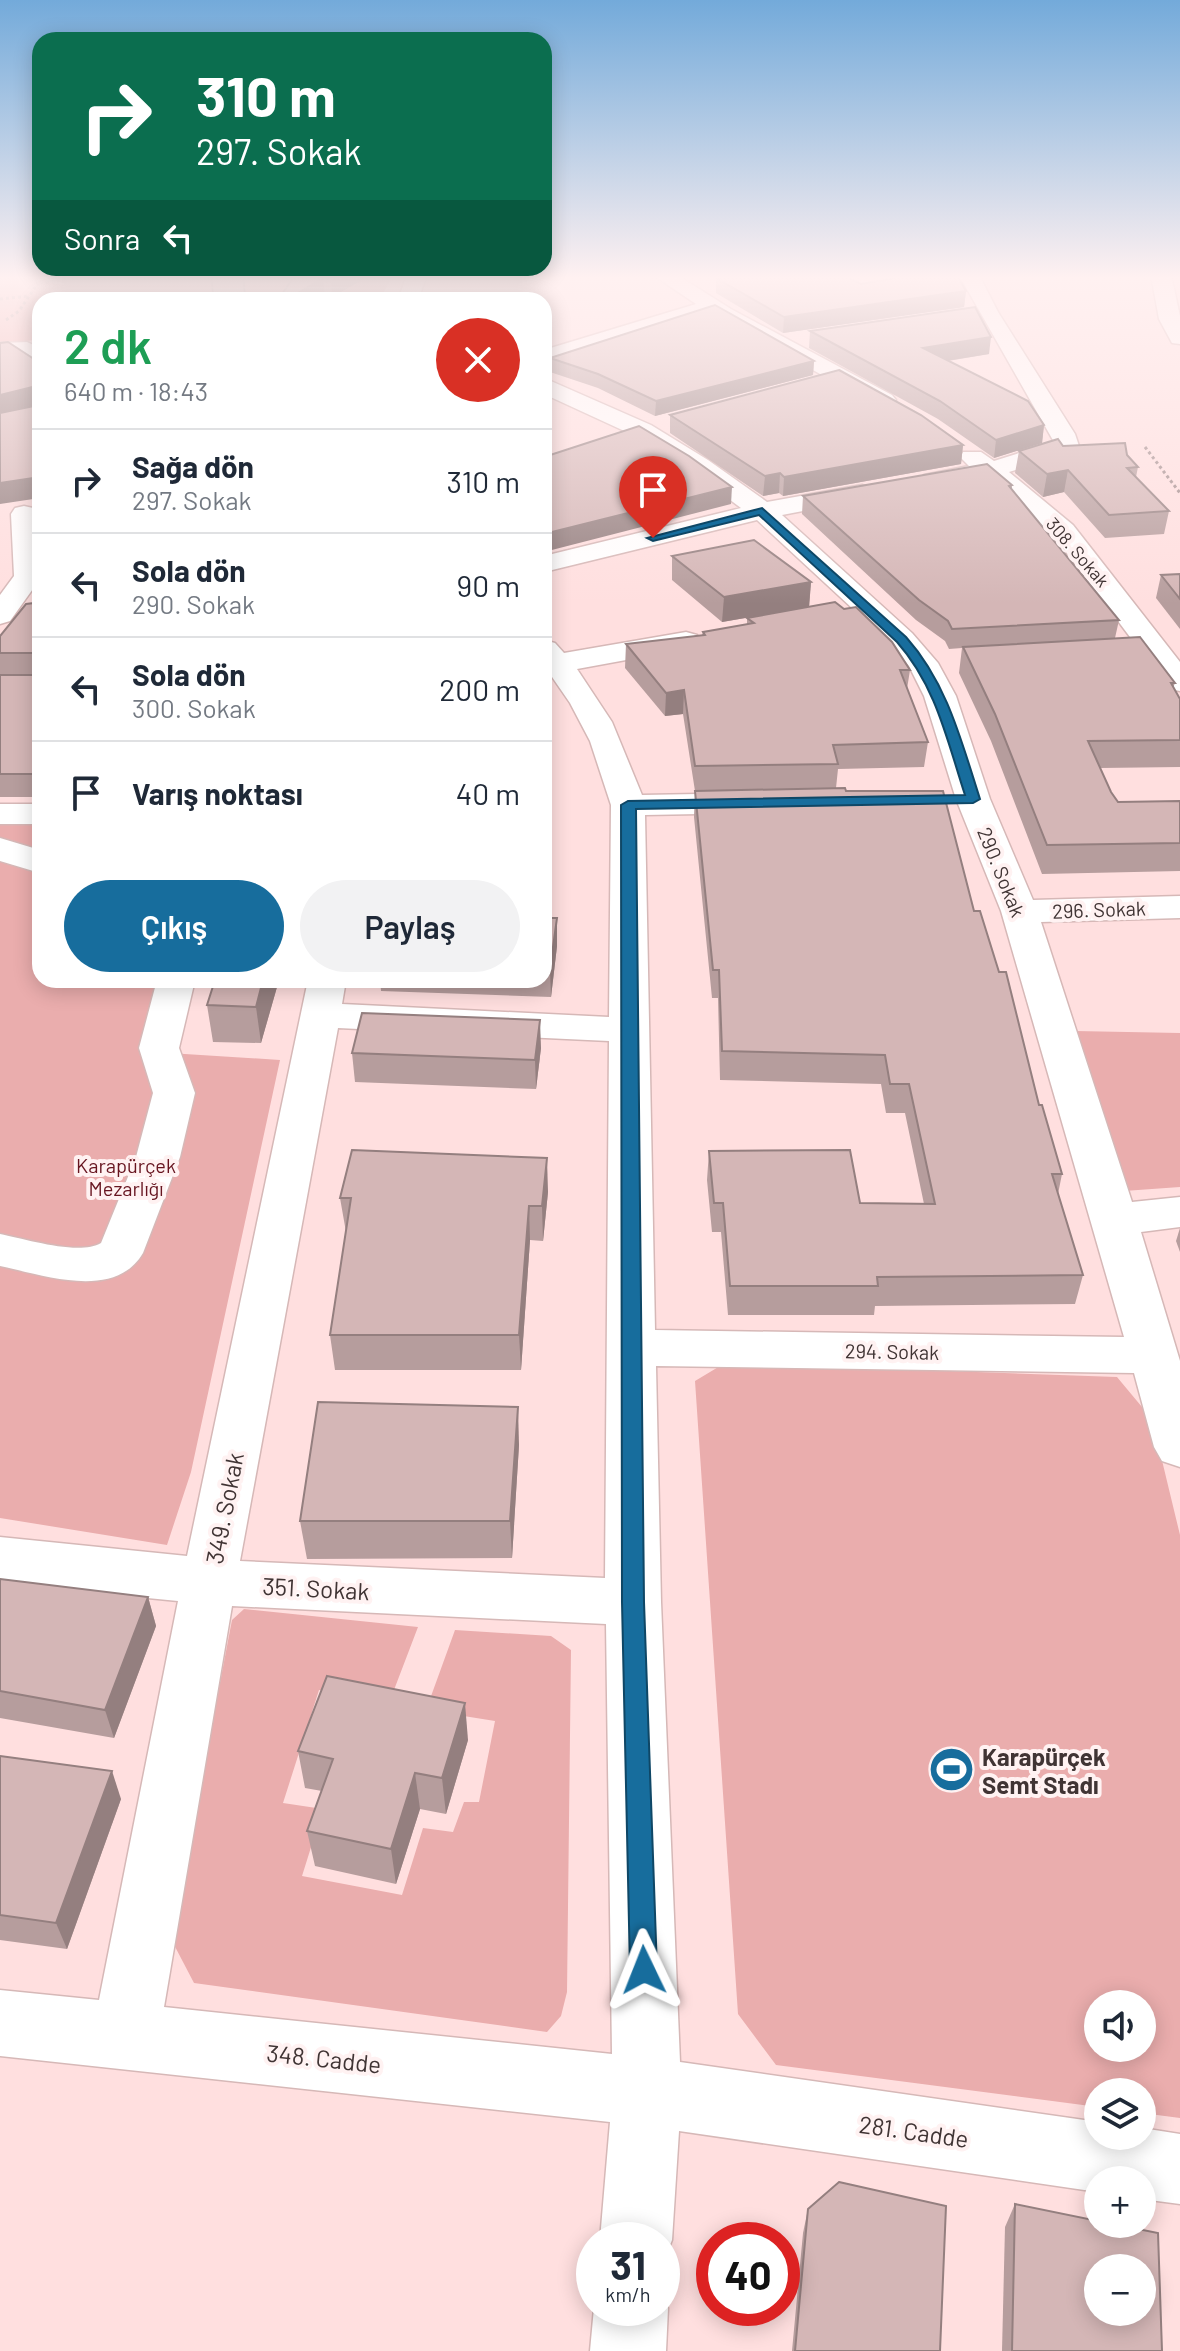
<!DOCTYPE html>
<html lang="tr">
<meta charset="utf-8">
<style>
:root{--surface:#fff;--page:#f2f2f3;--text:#1f2937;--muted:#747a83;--line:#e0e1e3;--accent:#176d9d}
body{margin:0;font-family:Barlow,sans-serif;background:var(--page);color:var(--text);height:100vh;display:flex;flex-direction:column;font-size:30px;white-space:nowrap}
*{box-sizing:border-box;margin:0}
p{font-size:26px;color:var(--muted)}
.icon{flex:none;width:44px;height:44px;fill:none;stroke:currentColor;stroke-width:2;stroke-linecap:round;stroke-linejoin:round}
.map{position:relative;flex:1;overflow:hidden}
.details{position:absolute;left:32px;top:292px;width:520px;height:696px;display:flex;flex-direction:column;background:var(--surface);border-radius:24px;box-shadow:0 4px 20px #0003}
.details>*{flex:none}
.hud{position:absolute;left:32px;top:32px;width:520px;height:244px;border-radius:24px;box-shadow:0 4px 20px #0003;background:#0b6e4f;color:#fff;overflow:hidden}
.fabs{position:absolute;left:1084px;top:1990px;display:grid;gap:16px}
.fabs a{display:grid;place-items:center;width:72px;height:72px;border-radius:50%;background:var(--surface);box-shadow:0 4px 20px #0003;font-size:40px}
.speed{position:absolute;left:576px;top:2222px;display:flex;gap:16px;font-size:40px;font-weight:700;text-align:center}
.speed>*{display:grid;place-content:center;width:104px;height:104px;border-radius:50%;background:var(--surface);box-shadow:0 4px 20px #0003;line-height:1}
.speed small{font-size:20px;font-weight:400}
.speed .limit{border:12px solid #d22;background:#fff;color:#111}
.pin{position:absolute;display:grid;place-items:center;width:68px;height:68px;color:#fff;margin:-82px -34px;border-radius:50% 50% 50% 0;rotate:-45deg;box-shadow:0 0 8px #0007}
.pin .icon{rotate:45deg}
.me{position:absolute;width:88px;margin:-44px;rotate:358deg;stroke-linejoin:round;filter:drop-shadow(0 0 6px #0008)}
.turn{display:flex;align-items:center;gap:28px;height:168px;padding:0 32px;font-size:36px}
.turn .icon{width:104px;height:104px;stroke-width:2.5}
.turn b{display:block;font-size:56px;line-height:68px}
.then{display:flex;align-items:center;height:76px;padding:0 32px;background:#0003;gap:16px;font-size:30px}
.round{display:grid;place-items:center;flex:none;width:84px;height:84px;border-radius:42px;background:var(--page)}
.summary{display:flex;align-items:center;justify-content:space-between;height:136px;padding:0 32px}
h1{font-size:48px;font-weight:600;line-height:60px;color:#1e9e55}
.button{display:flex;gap:16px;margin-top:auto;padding:16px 32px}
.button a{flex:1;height:92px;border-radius:48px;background:var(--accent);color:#fff;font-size:32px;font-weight:600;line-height:92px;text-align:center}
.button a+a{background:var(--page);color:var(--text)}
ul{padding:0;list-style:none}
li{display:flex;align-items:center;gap:24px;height:104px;padding:0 32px;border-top:2px solid var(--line)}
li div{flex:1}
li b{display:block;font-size:30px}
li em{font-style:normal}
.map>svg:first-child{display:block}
.green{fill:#eaadad;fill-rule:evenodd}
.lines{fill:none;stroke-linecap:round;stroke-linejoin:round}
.minor-casing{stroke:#d6b8b7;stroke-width:3}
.major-casing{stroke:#d6b8b7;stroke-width:3}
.highway-casing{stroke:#d6b8b7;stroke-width:3}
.path{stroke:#9f8989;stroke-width:3;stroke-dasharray:3 3;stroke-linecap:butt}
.minor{fill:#fff;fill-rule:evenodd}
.major{fill:#fff;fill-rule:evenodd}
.highway{fill:#fff;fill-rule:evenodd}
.wall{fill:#b69d9d}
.shaded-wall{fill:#947f7f}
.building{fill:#d4b6b6;stroke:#947f7f;stroke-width:2;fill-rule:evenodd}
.route{fill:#176d9d;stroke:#0f4766;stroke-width:2}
.labels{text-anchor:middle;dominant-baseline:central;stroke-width:8;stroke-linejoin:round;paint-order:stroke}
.far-street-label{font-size:18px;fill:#403434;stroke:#fff2f2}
.street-label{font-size:20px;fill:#403434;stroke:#fff2f2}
.park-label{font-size:20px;fill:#671520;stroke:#fff2f2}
.near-street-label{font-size:24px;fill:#403434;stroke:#fff2f2}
.near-poi-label{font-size:24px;font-weight:bold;fill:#403434;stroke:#fff2f2;text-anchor:start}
</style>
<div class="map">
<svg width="1180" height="2351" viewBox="0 0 1180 2351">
<rect width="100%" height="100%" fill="#ffdfdf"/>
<!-- green -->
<g class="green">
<path d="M0 275H394L379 300H40V339L0 345Z"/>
<path d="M40 824V980H196L169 1053 280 1060 191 1472 167 1545 0 1518V825Z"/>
<path d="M1075 1031 1180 1033V1187L1124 1191Z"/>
<path d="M725 1363 1117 1377 1152 1419 1180 1535V2118L1142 2113V2092H1098V2107L776 2065 738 2014 695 1381ZM1098 2004H1142V2048H1098Z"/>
<path d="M244 1609 418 1627 389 1703 319 1690 283 1803 323 1809 302 1876 402 1895 423 1828 453 1832 464 1802H479L495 1721 426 1710 455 1630 551 1636 571 1650 567 1992 561 2016 547 2032 194 1983 171 1939 232 1620Z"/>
</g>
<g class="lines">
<defs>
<g id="minor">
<path d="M653 275H677L731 309 892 395 896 400 892 405H876L710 313 544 364V350L696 304Z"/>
<path d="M959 275H979L998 312 1075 434 1079 446 1076 451 1009 472 1073 525 1180 662V691L1169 689 1055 537 985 479 933 488 924 485 920 480 924 475 969 466 960 457 963 452H981L994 461 1054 442Z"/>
<path d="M27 342 40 348V365L22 356 0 357V343Z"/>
<path d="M544 378 651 425 708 460 767 502 862 485 871 488 875 493 871 498 782 515 912 633 938 663 956 696 990 799 1033 900 1180 896V918L1041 922 1132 1202 1180 1197V1227L1141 1232 1180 1361V1467L1162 1461 1154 1447 1134 1373 656 1366 661 1602 680 2062 1098 2122V2136H1142V2128L1180 2134V2204L1142 2199V2180H1098V2192L679 2131 672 2240 662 2265V2240H600L610 2122 0 2056V1990L99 2000 178 1601 15 1585 0 1581V1537L187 1556 308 980H346L342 1004 609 1017 611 805 590 741 570 703 550 674 544 675V640L555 643 564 653 686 632 697 635 701 641 697 647 577 669 612 722 642 795 754 793 766 796 771 803 766 810 754 813 645 815 655 1330 1124 1337 1001 911 956 799 924 696 909 666 892 645 757 520 544 572V556L741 508 690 470 633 435 544 394ZM338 1028 609 1041 605 1578 240 1561ZM232 1606 606 1624 612 2054 164 2007Z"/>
<path d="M24 506 33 508 37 514 40 579 10 621 0 624V595L14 576 11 514 15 508Z"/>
<rect x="0" y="804" width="40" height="20"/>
<path d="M0 838 40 850V873L0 861Z"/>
<path d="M157 980H195L179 1048 195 1093 180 1157 143 1253C115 1301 43 1275 0 1266V1234C26 1239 79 1256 101 1243L136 1157 153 1093 139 1048Z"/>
<path d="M662 2293 668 2308 666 2351H590L594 2308H662Z"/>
</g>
<path id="major" d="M407 275H427L418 300H398Z"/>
<path id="highway" d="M1151 275H1171L1180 316V344L1172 343 1159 319Z"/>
</defs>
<!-- minor casing -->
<use href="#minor" class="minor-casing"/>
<!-- major casing -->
<use href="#major" class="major-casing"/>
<!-- highway casing -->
<use href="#highway" class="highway-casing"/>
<!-- path -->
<g class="path">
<path d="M16 275 36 279"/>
<path d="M46 277 56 280 44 283 34 281Z"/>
<path d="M0 299 29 296"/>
<path d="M6 320 19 311 38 283"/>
<path d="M1145 447 1180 493"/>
</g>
<!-- minor -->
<use href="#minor" class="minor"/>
<!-- major -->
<use href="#major" class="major"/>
<!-- highway -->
<use href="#highway" class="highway"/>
</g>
<!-- wall -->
<g class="wall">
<path d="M211 275H243L246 300H214Z"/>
<path d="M295 275 362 280 332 297H325L320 300H278Z"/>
<path d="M896 275H957L966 291 964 307 783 333 716 293V278L861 284 897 278Z"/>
<path d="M810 331 989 354 948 361 1044 425 1042 443 994 458 938 419 809 348Z"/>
<path d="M550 358 814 361 813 375 655 416 598 388 550 372Z"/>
<path d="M670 415 963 445 961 464 783 496 779 493 763 496 670 433Z"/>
<path d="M1063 446 1127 455 1138 467 1136 477 1169 511 1164 534 1105 538 1064 492 1043 497 1015 473 1019 451Z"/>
<path d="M1012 485V490L1119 620 1115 638 1175 683 1173 688 1180 699V767L1100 768 1111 792 1118 802 1180 801V871L1042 874 991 741 959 673 962 648 949 649 945 641 916 620 802 514 803 496Z"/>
<path d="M672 556 811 582 809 607 722 622 672 580Z"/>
<path d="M1180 574V629L1156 598 1161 575Z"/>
<path d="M40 588V797H0V636L34 603Z"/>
<path d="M747 618 910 670 907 689 928 742 924 767 838 769 836 788 846 791 974 911 1062 1174 1058 1194 1083 1275 1075 1304 875 1306 874 1315H728L721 1232H712L707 1180 709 1151 860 1203 924 1204 905 1113H886L881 1084 720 1080 718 998H712L694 817 695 791 683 714 665 716 625 668 626 644 702 635 703 632 747 625Z"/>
<path d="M544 862 550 889 547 918 557 946 551 997 381 991 380 980H544Z"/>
<path d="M215 980H279L261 1043 213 1042 207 1005Z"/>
<path d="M541 1048 536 1089 355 1082 352 1053Z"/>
<path d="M548 1192 543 1241 530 1240 521 1370H335L330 1335 346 1232 340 1198Z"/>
<path d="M1180 1228V1252L1176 1241Z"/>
<path d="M519 1445 512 1558 307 1559 300 1521Z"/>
<path d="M0 1579 148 1597 156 1626 114 1738 0 1718Z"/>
<path d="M468 1740 446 1814 420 1809 396 1884 315 1866 307 1831 322 1791 305 1788 298 1751Z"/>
<path d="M0 1756 121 1799 67 1949 0 1940Z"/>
<path d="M1015 2204 1162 2351H1002L1005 2227Z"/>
<path d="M808 2209 940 2351H792L803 2233Z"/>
</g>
<!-- shaded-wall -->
<g class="shaded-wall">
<path d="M336 275H366L362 280 332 297 331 278Z"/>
<path d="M323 278 325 297 320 300H286Z"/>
<path d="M966 291 964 307 783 333 784 317Z"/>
<path d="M991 337 989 354 921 365 923 348Z"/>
<path d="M814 361 813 375 655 416 656 401Z"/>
<path d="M36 386 39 405 0 415V395Z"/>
<path d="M1044 425 1042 443 994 458 996 440Z"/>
<path d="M963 445 961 464 783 496 784 477Z"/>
<path d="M1068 470 1064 492 1043 497 1047 474Z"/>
<path d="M780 473 779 493 763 496 765 476Z"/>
<path d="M40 477V498L0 504V483Z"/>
<path d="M732 487 731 504 544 552V534Z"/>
<path d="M811 582 809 607 722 622 724 597Z"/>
<path d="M684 690 683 714 665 716 666 693Z"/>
<path d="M550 862V889L545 946 544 918Z"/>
<path d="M557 918V946L551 997 550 969Z"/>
<path d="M263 980H279L261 1043 256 1007Z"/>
<path d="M540 1020 541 1048 536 1089 535 1060Z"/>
<path d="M547 1158 548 1192 543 1241 542 1206Z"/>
<path d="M529 1206 530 1240 521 1370 519 1335Z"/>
<path d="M518 1407 519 1445 512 1558 510 1521Z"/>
<path d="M148 1597 156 1626 114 1738 105 1710Z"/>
<path d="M465 1703 468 1740 446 1814 442 1778Z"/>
<path d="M112 1771 121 1799 67 1949 56 1923Z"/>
<path d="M415 1773 420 1809 396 1884 391 1849Z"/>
</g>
<!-- building -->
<g class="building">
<path d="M211 275H243L245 295 213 294Z"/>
<path d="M295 275H336L331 278H323L286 300H278Z"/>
<path d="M735 275H843L861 284 907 276 906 275H957L966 291 784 317 716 278Z"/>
<path d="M715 305 814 361 656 401 598 374 550 358Z"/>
<path d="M975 307 991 337 923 348 1028 401 1044 425 996 440 940 401 810 331Z"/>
<path d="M8 342 40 363V477L0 483V413L39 405V389L36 386 0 395V343Z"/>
<path d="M839 370 921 415 963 445 784 477 780 473 765 476 670 415Z"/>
<path d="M639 426 689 456 732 487 544 534V457Z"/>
<path d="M1058 439 1063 446 1125 443 1127 455 1138 467 1127 468 1169 511 1109 515 1068 470 1047 474 1019 451Z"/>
<path d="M987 464 1012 485 1009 486 1119 620 952 629 948 621 919 600 803 496Z"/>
<path d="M754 540 811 582 724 597 672 556Z"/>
<path d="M1180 574V599L1161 575Z"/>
<path d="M40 588V774H0V675H37V653H0V636L26 604 34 603Z"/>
<path d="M835 602 844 609 856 607 892 642 910 670H900L928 742 833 745 838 764 695 766 684 690 666 693 626 644 705 635 703 632 754 623 747 618Z"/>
<path d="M1140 637 1175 683H1171L1180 699V740L1088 741 1111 792 1118 802 1180 801V843L1047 845 995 714 963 647Z"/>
<path d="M845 788 846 791H943L974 911H980L999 972H1006L1039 1105H1042L1062 1174H1052L1083 1275 877 1277 878 1286H730L723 1203H714L709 1151 850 1150 860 1203 935 1204 909 1084H890L885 1055 722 1051 719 970H713L695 791Z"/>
<path d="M544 862H550L544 918H557L550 969H544Z"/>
<path d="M215 980H263L256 1007 207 1005Z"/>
<path d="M362 1013 540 1020 535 1060 352 1053Z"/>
<path d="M352 1150 547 1158 542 1206H529L519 1335H330L351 1198H340Z"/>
<path d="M318 1402 518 1407 510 1521H300Z"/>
<path d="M0 1579 148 1597 105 1710 0 1691Z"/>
<path d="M327 1676 465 1703 442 1778 415 1773 391 1849 307 1831 333 1759 298 1751Z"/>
<path d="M0 1756 112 1771 56 1923 0 1915Z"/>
<path d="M839 2182 946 2206 940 2351H795L808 2209Z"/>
<path d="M1015 2204 1098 2221V2224H1113L1158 2233 1162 2351H1012ZM1098 2268H1142V2312H1098Z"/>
</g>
<!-- sky -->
<linearGradient id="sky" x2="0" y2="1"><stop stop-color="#73aada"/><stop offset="0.46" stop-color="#fff1f1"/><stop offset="1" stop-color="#fff1f1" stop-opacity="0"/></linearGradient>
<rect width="1180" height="604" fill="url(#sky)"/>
<!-- route -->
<path class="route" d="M762 508 906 637C947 683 961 740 980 799L973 803 636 809 644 1602 657 1970 653 1979 644 1983 634 1979 630 1970 622 1602 621 805 628 801 965 795C947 740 936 686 897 642L759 515 653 541 647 538Z"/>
<!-- icons -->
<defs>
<symbol id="stadium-disc" viewBox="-11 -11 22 22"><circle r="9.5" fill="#176d9d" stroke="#fff2f2"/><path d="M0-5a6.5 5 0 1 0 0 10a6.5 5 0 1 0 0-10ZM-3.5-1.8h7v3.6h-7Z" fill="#fff"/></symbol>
</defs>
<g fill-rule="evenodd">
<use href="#stadium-disc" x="926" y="1744" width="51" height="51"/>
</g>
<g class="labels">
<!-- far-street labels -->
<g class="far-street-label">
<text transform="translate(1078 552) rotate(49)">308. Sokak</text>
</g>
<!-- street labels -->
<g class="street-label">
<text transform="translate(1002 872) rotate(68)">290. Sokak</text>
<text transform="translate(1099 909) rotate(-2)">296. Sokak</text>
<text transform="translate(892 1351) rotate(1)">294. Sokak</text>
</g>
<!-- park labels -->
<g class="park-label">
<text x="126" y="1165">Karapürçek<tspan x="126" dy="23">Mezarlığı</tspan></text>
</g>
<!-- near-street labels -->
<g class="near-street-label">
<text transform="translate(224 1508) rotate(-79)">349. Sokak</text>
<text transform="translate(316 1588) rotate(3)">351. Sokak</text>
<text transform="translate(324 2058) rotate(6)">348. Cadde</text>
<text transform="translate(914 2131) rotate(8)">281. Cadde</text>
</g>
<!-- near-poi labels -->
<g class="near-poi-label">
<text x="982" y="1756">Karapürçek<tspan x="982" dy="28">Semt Stadı</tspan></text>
</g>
</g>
</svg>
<div class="fabs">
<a><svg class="icon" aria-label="sound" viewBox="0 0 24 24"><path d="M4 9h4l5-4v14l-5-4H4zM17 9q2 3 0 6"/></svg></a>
<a><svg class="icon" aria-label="layers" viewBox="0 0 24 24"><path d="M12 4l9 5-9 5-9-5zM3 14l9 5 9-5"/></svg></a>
<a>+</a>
<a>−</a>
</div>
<div class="speed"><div>31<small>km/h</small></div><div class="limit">40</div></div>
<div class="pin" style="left:653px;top:538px;background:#d93025"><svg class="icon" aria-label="arrive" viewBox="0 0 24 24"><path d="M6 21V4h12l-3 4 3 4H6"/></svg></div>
<svg class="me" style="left:644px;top:1970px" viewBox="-20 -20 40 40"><path d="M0-17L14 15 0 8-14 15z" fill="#176d9d" stroke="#fff" stroke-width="4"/></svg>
<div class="hud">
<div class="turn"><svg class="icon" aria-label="right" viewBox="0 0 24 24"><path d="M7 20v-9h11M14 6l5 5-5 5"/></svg><div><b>310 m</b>297. Sokak</div></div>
<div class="then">Sonra<svg class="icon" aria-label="left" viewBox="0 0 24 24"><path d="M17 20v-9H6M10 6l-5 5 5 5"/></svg></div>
</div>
<section class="details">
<div class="summary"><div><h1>2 dk</h1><p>640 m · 18:43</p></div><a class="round" style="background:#d93025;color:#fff"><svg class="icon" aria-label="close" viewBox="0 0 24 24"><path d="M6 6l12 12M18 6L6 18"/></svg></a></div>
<ul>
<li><svg class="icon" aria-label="right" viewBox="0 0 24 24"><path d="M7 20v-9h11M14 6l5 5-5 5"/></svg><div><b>Sağa dön</b><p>297. Sokak</p></div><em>310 m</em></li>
<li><svg class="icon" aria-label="left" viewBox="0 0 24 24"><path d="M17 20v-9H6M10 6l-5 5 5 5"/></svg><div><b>Sola dön</b><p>290. Sokak</p></div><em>90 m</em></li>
<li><svg class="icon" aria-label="left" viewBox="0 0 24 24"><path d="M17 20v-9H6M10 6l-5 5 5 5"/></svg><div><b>Sola dön</b><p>300. Sokak</p></div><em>200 m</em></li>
<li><svg class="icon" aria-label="arrive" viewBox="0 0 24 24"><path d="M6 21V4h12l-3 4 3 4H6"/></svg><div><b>Varış noktası</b></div><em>40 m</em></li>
</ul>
<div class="button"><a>Çıkış</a><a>Paylaş</a></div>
</section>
</div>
